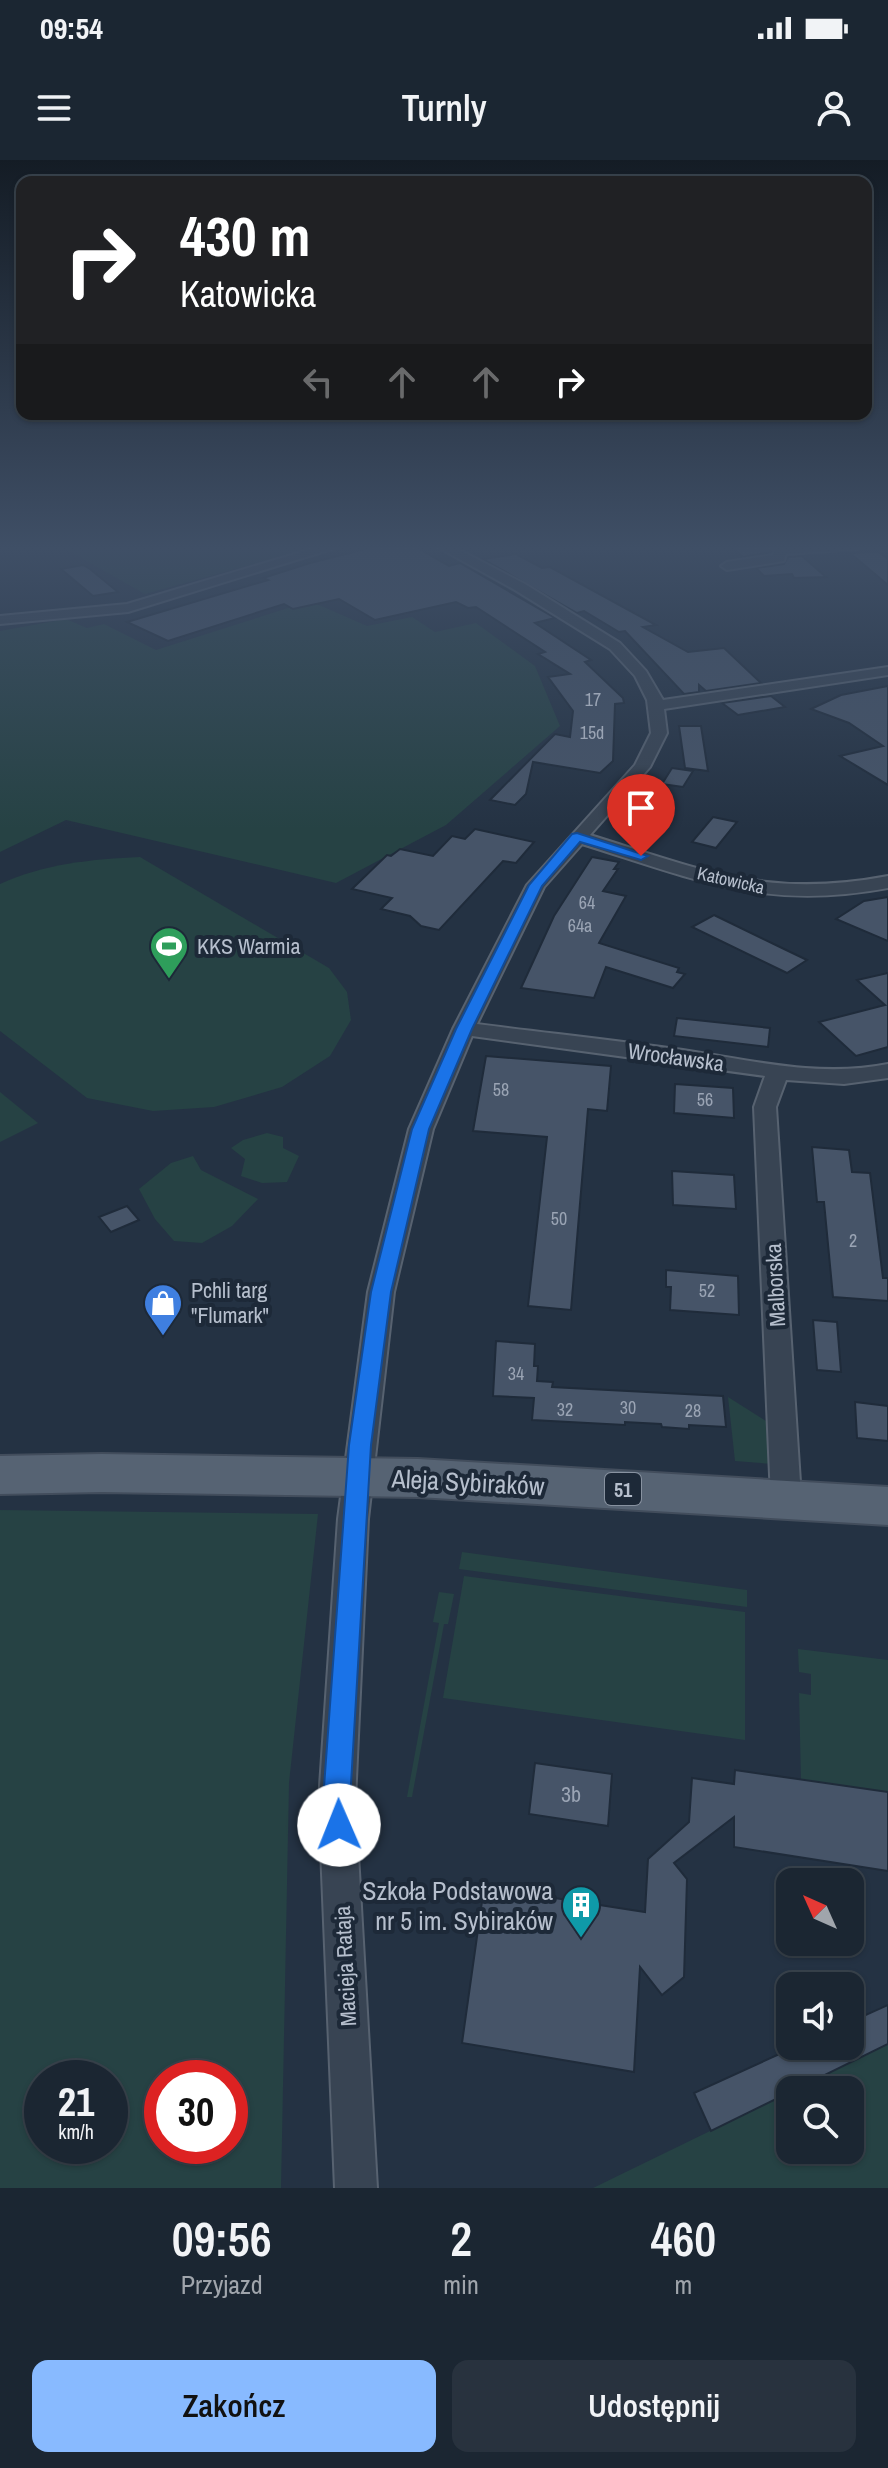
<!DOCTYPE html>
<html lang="pl">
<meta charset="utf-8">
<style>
:root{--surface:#1b2632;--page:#28323e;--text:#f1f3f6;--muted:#a0a5ac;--line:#39434d;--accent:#88baff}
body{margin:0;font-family:"Archivo Narrow",sans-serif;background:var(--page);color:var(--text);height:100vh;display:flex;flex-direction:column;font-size:30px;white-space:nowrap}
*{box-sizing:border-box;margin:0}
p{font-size:26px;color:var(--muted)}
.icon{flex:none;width:44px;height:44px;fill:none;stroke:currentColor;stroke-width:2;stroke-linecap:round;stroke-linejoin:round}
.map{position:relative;height:2028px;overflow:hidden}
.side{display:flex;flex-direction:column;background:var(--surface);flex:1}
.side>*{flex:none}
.banner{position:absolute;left:16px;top:16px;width:856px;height:244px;border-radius:16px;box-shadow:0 2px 6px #0004,0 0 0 2px var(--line);background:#202124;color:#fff;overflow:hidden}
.needle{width:52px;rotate:315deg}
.tools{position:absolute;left:776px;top:1708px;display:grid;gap:16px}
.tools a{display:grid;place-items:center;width:88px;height:88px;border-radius:16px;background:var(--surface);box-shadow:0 2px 6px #0004,0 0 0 2px var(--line);font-size:40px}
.speed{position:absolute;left:24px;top:1900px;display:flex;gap:16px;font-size:40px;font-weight:700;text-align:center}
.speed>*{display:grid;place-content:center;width:104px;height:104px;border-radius:50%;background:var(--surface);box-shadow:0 2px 6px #0004,0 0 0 2px var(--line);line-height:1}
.speed small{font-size:20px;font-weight:400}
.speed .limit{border:12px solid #d22;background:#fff;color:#111}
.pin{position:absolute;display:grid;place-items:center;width:68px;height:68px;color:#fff;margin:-82px -34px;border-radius:50% 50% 50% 0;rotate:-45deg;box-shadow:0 0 8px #0007}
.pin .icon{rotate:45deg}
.me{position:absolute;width:88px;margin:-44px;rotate:359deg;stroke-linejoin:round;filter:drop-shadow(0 0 6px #0008)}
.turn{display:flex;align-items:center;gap:28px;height:168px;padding:0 32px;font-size:36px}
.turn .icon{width:104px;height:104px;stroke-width:2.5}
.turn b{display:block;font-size:56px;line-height:68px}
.lanes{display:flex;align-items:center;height:76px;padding:0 32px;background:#0003;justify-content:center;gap:40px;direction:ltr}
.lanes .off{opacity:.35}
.eta{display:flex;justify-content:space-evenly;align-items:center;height:136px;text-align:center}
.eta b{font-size:48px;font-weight:600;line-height:56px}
.cta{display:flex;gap:16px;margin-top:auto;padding:16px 32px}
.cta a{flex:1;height:92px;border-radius:16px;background:var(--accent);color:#111;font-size:32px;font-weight:600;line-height:92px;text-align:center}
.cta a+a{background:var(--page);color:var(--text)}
.status{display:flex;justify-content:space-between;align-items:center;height:56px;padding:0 40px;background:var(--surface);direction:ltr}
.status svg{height:22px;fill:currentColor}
header{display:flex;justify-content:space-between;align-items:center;height:104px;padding:0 32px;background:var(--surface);font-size:36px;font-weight:600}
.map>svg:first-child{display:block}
.green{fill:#264244;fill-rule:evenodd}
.building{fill:#465468;stroke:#1f2b3a;stroke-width:2}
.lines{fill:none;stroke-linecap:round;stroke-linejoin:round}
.minor-casing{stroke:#576270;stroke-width:4}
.primary-casing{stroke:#424d5c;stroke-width:4}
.minor{fill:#384453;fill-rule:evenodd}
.primary{fill:#566373;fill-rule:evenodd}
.route{fill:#1a73e8;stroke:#114b97;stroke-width:2}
.labels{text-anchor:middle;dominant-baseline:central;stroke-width:8;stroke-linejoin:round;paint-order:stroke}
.number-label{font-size:18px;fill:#9aa4b4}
.far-street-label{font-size:18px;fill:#b6bfcd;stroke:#1d2938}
.shield{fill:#1d2938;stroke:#8892a0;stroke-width:2}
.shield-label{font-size:20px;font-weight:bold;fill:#b6bfcd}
.poi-label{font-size:22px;fill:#b6bfcd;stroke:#1d2938;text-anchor:start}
.street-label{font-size:22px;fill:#b6bfcd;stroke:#1d2938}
.near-number-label{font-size:22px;fill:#9aa4b4}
.near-street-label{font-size:26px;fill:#b6bfcd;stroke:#1d2938}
.near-poi-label{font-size:26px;fill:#b6bfcd;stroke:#1d2938;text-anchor:end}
</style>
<div class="status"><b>09:54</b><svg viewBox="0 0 49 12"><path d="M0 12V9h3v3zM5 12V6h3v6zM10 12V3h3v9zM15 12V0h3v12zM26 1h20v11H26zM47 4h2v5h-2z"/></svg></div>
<header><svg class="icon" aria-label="menu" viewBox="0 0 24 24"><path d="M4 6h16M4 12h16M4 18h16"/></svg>Turnly<svg class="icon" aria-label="person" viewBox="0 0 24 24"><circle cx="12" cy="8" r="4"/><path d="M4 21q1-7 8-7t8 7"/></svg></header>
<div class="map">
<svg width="888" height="2028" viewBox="0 0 888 2028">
<rect width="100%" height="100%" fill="#243243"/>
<!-- green -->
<g class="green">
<path d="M58 385H322L145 434Z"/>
<path d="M310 441 367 466 412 457 435 472 476 463 535 506 560 566 446 665 336 723 66 660 0 692V471L66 459 87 468 104 464 156 490Z"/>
<path d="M140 697 329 808 347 832 351 860 330 896 282 927 214 947 153 951 87 938 0 871V724C43 704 93 699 140 697Z"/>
<path d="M0 932 38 963 0 982Z"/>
<path d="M267 973 283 977V988L299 996 287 1022 262 1023 241 1016 245 999 231 988 243 980Z"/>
<path d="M193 996 201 1010 258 1039 232 1066 202 1083 174 1081 155 1059 139 1029 171 1003Z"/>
<path d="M728 1237 769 1263 772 1304 735 1301Z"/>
<path d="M0 1350 318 1354 289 1623 281 2028H0ZM42 1918H110V1986H42ZM162 1918H230V1986H162Z"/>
<path d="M462 1392 747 1430V1447L459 1409Z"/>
<path d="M464 1416 745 1452V1580L443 1538Z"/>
<path d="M439 1432 454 1434 448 1464H444L412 1637H407L439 1463 433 1462Z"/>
<path d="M798 1489 888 1500V1632L801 1620 799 1533 811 1535V1514L799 1512Z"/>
<path d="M888 1884V2028H593L790 1932V1990H850V1930H794Z"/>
</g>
<!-- building -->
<g class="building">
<path d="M381 385H412L449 406 460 403 555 458 535 463 591 500 585 502 623 538 624 543 615 544 613 601 600 613 533 602 526 634 515 645 490 640 555 574 570 577 573 551 548 517 570 514 538 494 545 492 476 447 468 448 456 442 375 460 339 439 293 449 284 444 168 481 127 462 268 420 263 418 310 403Z"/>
<path d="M730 385H774L771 392 743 397Z"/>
<path d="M879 392 888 399V425L850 393Z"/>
<path d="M516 394 542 408 550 407 656 465 643 467 688 492 724 488 761 523 706 531 699 525V532L684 534 625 471 619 472 584 451 577 453 483 399Z"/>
<path d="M802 396 826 417 794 418 792 414 764 416 756 408 784 404 788 397Z"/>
<path d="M83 405 90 409 118 432 93 436 61 409Z"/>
<path d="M888 526V625L840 596 883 586 849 563 811 549 841 535Z"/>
<path d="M771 536 785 547 738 555 722 543Z"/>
<path d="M679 566H701L708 611 685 608Z"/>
<path d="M672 608 693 611 683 627 662 624Z"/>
<path d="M713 657 737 662 716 688 692 682Z"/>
<path d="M475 669 534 682 516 703 503 701 439 770 421 766 410 756 381 749 392 738 352 729 387 695 391 696 400 689 433 696 452 676 465 679Z"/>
<path d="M592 697 619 702 614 709H618L603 731 626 736 599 783 679 808 677 812 685 814 673 828 606 807 594 838 521 828 554 756Z"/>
<path d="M888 737V781L836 759 864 741Z"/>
<path d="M714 755 782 788 807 800 787 813 692 767Z"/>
<path d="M888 813V887L856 896 819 862 885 845 857 820Z"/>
<path d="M677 858 770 868 768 887 674 876Z"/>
<path d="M486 896 611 906 607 951 588 949 571 1150 528 1146 547 977 473 971Z"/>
<path d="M675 924 733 928 734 958 674 953Z"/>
<path d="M812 987 849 990 852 1012 870 1013 883 1118H888V1141L833 1137 824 1042H817Z"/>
<path d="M672 1011 734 1015 736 1049 673 1045Z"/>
<path d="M127 1046 139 1060 111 1072 99 1057Z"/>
<path d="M666 1110 738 1116 739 1155 670 1150 671 1127H666Z"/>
<path d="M813 1160 837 1162 841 1212 817 1210Z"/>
<path d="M496 1181 535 1184 534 1206H538L537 1221 553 1222 552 1227 723 1236 726 1267 689 1265V1269L662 1267 661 1264 625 1262V1265L532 1260 534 1238 493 1236Z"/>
<path d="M855 1242 888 1246V1281L857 1278Z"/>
<path d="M535 1603 612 1614 608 1666 529 1654Z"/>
<path d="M735 1610 888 1632V1711L734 1687V1657L674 1703 687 1719 684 1817 662 1835 640 1807 634 1912 462 1883 484 1727 645 1752 648 1699 689 1662 692 1618 734 1624Z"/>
<path d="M888 1845V1884L711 1971 694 1933 797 1886H850V1862Z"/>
</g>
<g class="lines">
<defs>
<g id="minor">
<path d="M325 385H345L128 452 0 464V456L127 444Z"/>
<path d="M434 385H450L525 424 620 483 646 511 663 540 888 507V515L664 549 667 573 650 607 590 675C703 710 767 739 888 716V728C765 751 697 720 582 684L544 727 477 864C546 873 614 880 683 890 751 900 819 918 888 904V918L844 924 786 920 776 947 801 1338 797 1347 786 1350 775 1347 771 1338 754 947 765 916 472 876 433 969 394 1132 368 1359 355 1641 377 2028H335L319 1641 338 1359 368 1132 409 969 453 869 527 725 635 605 651 573 647 540 635 516 610 489 515 430Z"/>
<path d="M805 385H863L857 389 786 394 784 401 727 410 721 406 727 402 773 395 775 388Z"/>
</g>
<path id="primary" d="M102 1294 418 1299 888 1327V1365L418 1337 102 1332 0 1334V1296Z"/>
</defs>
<!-- minor casing -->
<use href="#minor" class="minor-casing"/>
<!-- primary casing -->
<use href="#primary" class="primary-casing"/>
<!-- minor -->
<use href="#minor" class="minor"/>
<!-- primary -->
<use href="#primary" class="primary"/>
</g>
<!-- sky -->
<linearGradient id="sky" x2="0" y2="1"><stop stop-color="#141c25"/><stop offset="0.58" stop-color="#3f4f66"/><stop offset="1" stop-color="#3f4f66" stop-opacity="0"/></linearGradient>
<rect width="888" height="669" fill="url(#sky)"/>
<!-- route -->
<path class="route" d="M577 673 648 696 641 700 580 682 542 726 472 869 429 969 391 1132 371 1285 350 1641 352 1665 348 1674 339 1678 329 1674 325 1665 323 1641 349 1285 371 1132 412 969 456 869 529 725 572 674Z"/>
<!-- icons -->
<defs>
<symbol id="stadium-pin" viewBox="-11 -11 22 30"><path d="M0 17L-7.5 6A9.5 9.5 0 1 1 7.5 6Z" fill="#2e9e5b" stroke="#1d2938"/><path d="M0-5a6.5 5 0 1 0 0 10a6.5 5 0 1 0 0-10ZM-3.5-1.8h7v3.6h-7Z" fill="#fff"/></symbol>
<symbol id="shop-pin" viewBox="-11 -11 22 30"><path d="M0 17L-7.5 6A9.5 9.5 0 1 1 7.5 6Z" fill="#3f7fe0" stroke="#1d2938"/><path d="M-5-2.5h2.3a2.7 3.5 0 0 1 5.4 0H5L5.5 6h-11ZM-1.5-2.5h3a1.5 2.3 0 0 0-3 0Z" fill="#fff"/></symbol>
<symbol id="building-pin" viewBox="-11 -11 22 30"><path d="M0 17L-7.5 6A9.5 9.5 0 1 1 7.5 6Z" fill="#0f9aa8" stroke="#1d2938"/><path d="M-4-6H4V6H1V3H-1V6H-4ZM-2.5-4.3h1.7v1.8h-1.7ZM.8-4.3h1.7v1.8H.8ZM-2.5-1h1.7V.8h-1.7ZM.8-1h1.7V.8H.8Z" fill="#fff"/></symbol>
</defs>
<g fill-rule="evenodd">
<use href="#stadium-pin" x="147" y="764" width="44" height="60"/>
<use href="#shop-pin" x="141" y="1121" width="44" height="60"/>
<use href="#building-pin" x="559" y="1723" width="44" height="60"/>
</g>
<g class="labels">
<!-- number labels -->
<g class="number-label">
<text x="593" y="539">17</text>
<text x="592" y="572">15d</text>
<text x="587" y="742">64</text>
<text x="580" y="765">64a</text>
<text x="501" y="929">58</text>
<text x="705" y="939">56</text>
<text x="559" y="1058">50</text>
<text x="853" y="1080">2</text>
<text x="707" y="1130">52</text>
<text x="516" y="1213">34</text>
<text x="628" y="1247">30</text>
<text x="565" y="1249">32</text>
<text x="693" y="1250">28</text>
</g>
<!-- far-street labels -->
<g class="far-street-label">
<text transform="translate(731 720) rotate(13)">Katowicka</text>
</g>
<!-- shield labels -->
<rect class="shield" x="605" y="1313" width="36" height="32" rx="6"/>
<g class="shield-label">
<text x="623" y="1329">51</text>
</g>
<!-- poi labels -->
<g class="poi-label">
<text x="197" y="786">KKS Warmia</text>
<text x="191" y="1130">Pchli targ<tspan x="191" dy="25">"Flumark"</tspan></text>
</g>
<!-- street labels -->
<g class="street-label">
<text transform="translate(676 897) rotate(8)">Wrocławska</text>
<text transform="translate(775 1125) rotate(-93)">Malborska</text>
<text transform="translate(345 1806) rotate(-93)">Macieja Rataja</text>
</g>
<!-- near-number labels -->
<g class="near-number-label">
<text x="571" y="1634">3b</text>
</g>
<!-- near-street labels -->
<g class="near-street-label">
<text transform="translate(468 1322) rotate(3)">Aleja Sybiraków</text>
</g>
<!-- near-poi labels -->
<g class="near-poi-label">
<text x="553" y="1730">Szkoła Podstawowa<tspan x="553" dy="30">nr 5 im. Sybiraków</tspan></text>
</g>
</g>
</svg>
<div class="tools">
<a><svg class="needle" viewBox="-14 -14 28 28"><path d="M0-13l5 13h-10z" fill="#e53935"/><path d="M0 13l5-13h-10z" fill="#a0a5ac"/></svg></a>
<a><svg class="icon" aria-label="sound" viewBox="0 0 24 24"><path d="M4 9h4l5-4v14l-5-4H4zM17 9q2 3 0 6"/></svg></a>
<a><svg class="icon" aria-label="search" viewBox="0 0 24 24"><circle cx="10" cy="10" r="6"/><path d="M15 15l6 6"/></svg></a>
</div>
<div class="speed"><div>21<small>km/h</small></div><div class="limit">30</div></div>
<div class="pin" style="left:641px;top:696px;background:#d93025"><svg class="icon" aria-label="arrive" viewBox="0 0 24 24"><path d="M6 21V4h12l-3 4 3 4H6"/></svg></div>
<svg class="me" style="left:339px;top:1665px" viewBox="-20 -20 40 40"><circle r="19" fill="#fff"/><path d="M0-13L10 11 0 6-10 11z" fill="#1a73e8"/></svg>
<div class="banner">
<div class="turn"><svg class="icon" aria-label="right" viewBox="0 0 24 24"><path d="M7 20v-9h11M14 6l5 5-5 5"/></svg><div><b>430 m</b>Katowicka</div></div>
<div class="lanes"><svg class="icon off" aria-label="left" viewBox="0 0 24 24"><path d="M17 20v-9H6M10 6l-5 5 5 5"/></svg><svg class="icon off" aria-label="ahead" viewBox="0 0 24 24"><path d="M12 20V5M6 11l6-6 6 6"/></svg><svg class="icon off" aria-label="ahead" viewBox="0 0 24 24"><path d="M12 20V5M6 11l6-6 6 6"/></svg><svg class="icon" aria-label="right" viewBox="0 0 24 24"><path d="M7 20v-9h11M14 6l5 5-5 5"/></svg></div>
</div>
</div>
<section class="side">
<div class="eta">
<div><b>09:56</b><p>Przyjazd</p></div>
<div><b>2</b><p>min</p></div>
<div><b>460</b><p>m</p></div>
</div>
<div class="cta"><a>Zakończ</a><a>Udostępnij</a></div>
</section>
